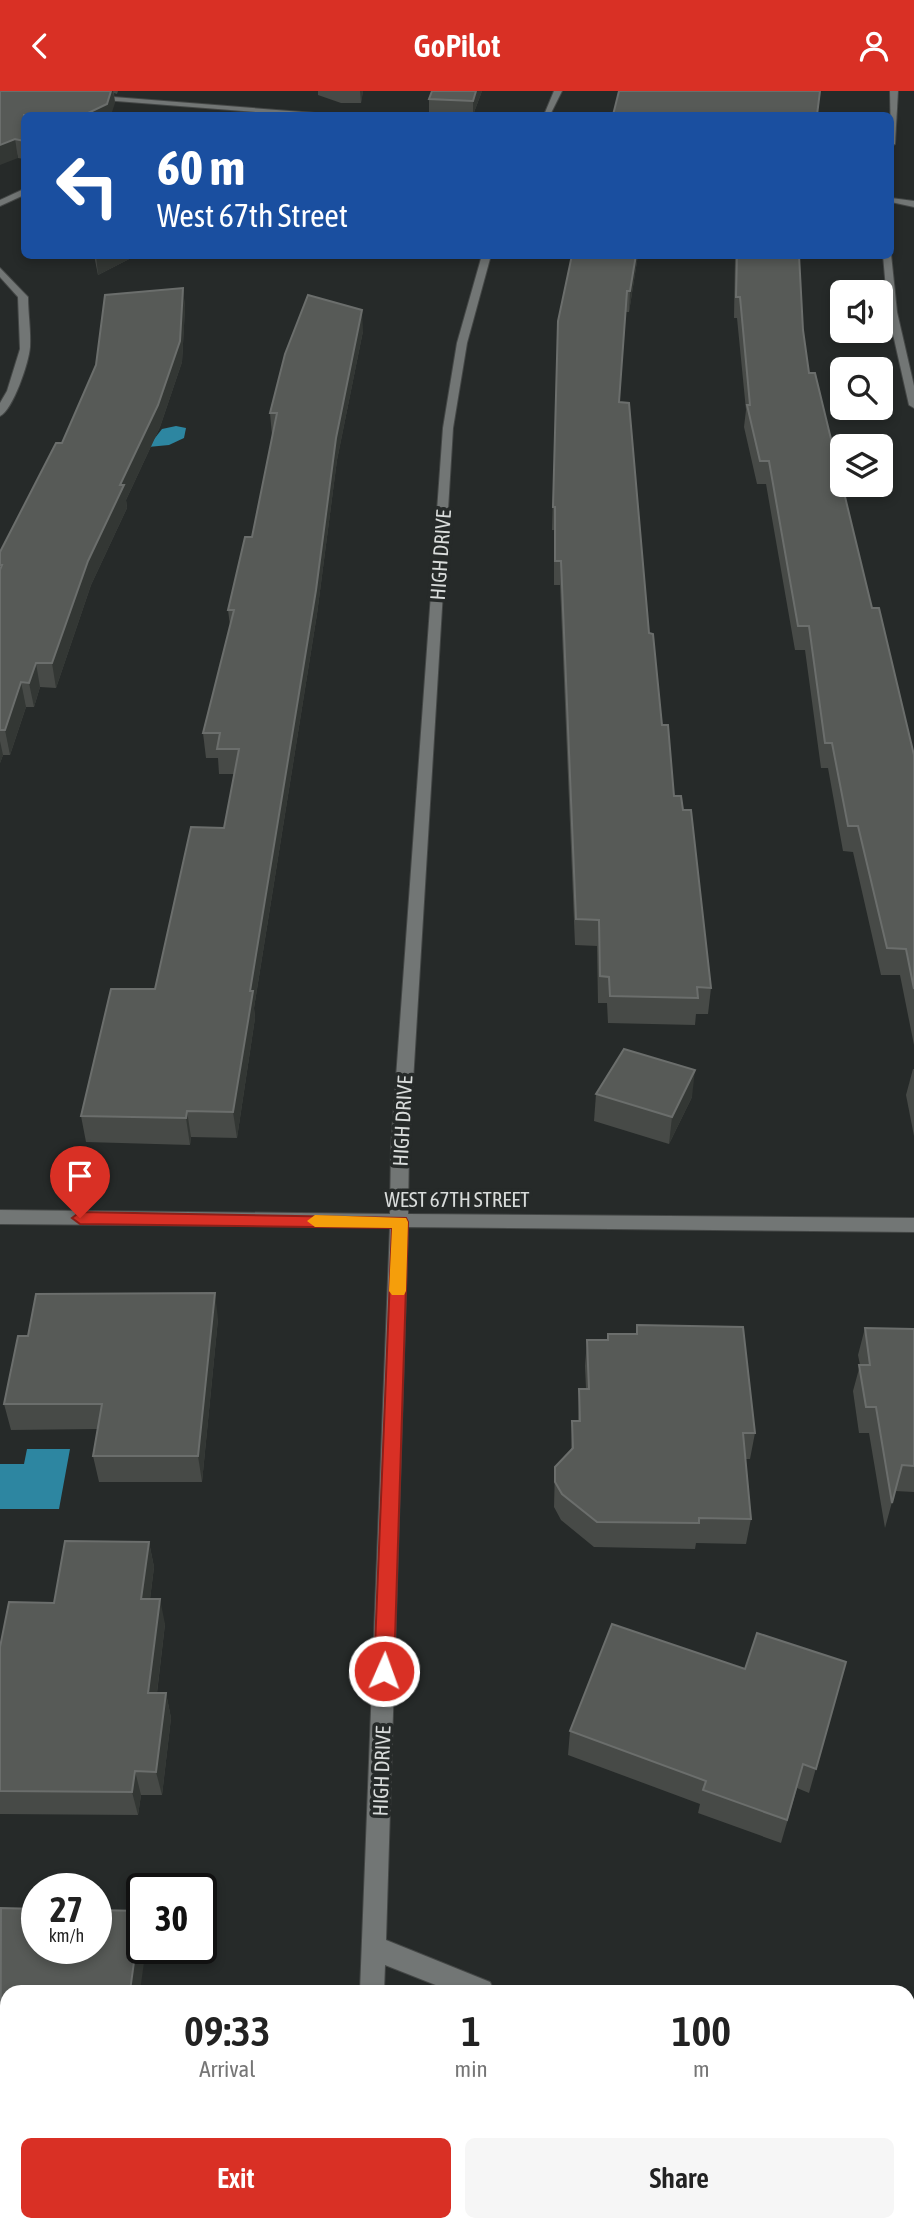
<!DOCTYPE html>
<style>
:root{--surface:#fff;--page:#f6f6f6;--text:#222;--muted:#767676;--accent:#d93025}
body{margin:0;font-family:"Asap Condensed",sans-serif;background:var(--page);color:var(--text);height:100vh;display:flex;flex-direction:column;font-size:26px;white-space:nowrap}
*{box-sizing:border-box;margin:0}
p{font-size:23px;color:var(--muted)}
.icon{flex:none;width:38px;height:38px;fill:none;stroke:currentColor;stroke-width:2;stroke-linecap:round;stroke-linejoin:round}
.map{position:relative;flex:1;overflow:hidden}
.side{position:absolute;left:0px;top:1894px;width:915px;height:247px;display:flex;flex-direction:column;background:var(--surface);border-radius:21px 21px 0 0;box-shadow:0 4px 10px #0003}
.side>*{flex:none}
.guide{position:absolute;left:21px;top:21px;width:873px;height:147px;border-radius:10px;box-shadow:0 4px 10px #0003;background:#1a4fa0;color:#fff;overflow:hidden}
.controls{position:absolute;left:830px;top:189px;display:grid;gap:14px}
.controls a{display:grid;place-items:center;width:63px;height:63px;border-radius:10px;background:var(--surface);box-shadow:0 4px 10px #0003;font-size:35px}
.speed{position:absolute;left:21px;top:1782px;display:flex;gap:14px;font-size:35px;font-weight:700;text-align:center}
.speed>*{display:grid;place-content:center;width:91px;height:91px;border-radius:50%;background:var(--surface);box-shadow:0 4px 10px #0003;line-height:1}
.speed small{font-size:18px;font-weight:400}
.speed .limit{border:4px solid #111;border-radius:10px;background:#fff;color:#111}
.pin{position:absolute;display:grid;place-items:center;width:60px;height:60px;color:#fff;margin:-72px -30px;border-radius:50% 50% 50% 0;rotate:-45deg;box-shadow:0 0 7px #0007}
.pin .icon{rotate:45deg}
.me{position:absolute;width:77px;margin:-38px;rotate:2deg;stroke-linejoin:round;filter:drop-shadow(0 0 5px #0008)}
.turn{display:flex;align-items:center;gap:24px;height:147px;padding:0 21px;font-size:32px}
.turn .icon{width:91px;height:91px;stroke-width:2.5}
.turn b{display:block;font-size:49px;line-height:60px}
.eta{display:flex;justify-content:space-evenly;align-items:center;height:119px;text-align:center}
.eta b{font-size:42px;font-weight:600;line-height:49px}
.primary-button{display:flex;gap:14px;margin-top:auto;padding:14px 21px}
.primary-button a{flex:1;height:80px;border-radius:10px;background:var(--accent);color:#fff;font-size:28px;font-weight:600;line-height:80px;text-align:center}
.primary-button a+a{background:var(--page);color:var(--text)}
header{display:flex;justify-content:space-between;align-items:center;height:91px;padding:0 21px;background:var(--accent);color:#fff;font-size:32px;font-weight:600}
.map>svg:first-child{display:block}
.water{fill:#2d86a1}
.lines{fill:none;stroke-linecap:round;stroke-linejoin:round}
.minor-casing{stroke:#444746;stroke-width:2}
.minor{fill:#727675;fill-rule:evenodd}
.wall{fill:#474a47}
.shaded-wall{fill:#333734}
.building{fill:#575a57;stroke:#6b6e6c;stroke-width:2}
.route{fill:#d93025;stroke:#8d1f18;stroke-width:2}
.slow{fill:#f59e0b}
.labels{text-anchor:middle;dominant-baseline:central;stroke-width:7;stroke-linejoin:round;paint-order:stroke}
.street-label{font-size:21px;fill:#d9dcdb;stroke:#262a29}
</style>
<header><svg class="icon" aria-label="back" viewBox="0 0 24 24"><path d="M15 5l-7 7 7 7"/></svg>GoPilot<svg class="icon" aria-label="person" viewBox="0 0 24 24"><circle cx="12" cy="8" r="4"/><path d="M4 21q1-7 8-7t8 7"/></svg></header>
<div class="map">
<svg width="914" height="2140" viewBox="0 0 914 2140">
<rect width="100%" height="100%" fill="#262a29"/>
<!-- water -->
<g class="water">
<path d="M176 335 186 337 184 347 169 354 148 356 162 338Z"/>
<path d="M27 1358H70L59 1418H0V1373H24Z"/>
</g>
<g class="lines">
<defs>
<g id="minor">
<path d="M554 0H562L550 24H544Z"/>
<path d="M890 0H898L895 53 891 55Z"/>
<path d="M88 4 315 22 319 24H293L91 8Z"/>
<path d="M24 98V104L0 115V109Z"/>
<path d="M891 107 914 110V116L891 111Z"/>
<path d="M891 163 897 221 914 295V317L909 314 888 221 883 164Z"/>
<path d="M482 164H491L467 252 453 337 409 1056 408 1123 914 1127V1141L408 1136 386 1849 490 1891 494 1900H451L385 1874 384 1900H360L390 1136 0 1133V1119L390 1123 391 1056 443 337 457 252Z"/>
<path d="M0 177 28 206C28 222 31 240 30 256 29 271 13 319 0 325V312L7 300 20 258 18 206 0 186Z"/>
<rect x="908" y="1991" width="6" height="26"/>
<path d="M348 2133H376L375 2140H347Z"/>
<path d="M391 2133H421L418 2140H388Z"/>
</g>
</defs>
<!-- minor casing -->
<use href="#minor" class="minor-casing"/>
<!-- minor -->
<use href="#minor" class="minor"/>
</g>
<!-- wall -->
<g class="wall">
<path d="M0 0H118L117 3 114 2 115 12 24 24V68L18 67Z"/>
<path d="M318 0H363L361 12H341L318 4Z"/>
<path d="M482 0 473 24 429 22V8Z"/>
<path d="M94 164H137L98 184Z"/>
<path d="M572 164H638L629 221H626L619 311 649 542 662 634 674 705 683 719 711 897 708 923H696L695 934 608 932 607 912H598L597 855 575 854 560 494H554V439H552L558 230Z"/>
<path d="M735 164H799L803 239 809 282 872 517 914 664V954L900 884H881L853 761 843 760 828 677H821L805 559H795L766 393H757L744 336 746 319 737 227H734Z"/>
<path d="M183 197 185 217 182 271 160 336 126 409 127 417 91 494 56 597 40 596 34 616H26L10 664H3L0 672V461L62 352Z"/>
<path d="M363 240 337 369 317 523 254 917 255 927 237 1047 191 1046 190 1054 86 1051 81 1025 155 898 224 737 234 683H219L218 667H206L203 642 230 534 228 519 252 446 273 344H272L270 322Z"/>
<path d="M913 978H914V1045L906 1004Z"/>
<path d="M596 1003 692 1006 669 1053 594 1030Z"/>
<path d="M218 1228 202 1391H99L93 1365 98 1338 11 1339 4 1313 28 1245Z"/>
<path d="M637 1234 755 1342 750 1368H745L751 1428 746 1453 696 1452 695 1458 594 1456 561 1429 554 1416 555 1376 571 1360 572 1330H578L579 1298H586L585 1275 587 1249H607L608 1243H636Z"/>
<path d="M865 1237 914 1238V1401L895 1400 885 1437 869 1342H859L853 1300 860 1274 858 1264Z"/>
<path d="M149 1451 154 1476 150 1508 165 1533 157 1602H166L171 1627 162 1704H141L138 1724 0 1723V1556L54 1512Z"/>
<path d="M846 1571 809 1702 797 1697 781 1752 698 1722 700 1713 568 1664 570 1640 745 1578Z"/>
</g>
<!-- shaded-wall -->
<g class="shaded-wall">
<path d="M111 0H113L115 12 111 24H84Z"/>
<path d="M360 0H363L361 12Z"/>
<path d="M476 0H482L473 24V10Z"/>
<path d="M15 48 18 67 0 74V54Z"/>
<path d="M96 164H137L98 184Z"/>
<path d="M636 164H638L629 221 630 200Z"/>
<path d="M183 197 185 217 182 271 160 336 126 409 127 417 91 494 56 597 52 572 88 470 120 394Z"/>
<path d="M362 219 363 240 337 369 317 523 254 917 255 927 237 1047 233 1021 250 900 336 347Z"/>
<path d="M36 572 40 596 34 616 29 592Z"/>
<path d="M21 591 26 616 10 664 5 639Z"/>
<path d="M0 650 3 664 0 672Z"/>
<path d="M695 979 692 1006 669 1053 672 1026Z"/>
<path d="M187 1020 191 1046 190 1054 186 1027Z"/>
<path d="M215 1202 218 1228 202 1391 198 1365Z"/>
<path d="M149 1451 154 1476 147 1532 141 1508Z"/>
<path d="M160 1508 165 1533 154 1626 148 1602Z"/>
<path d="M166 1602 171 1627 162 1704 156 1681Z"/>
<path d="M135 1680 141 1704 138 1724 132 1701Z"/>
<path d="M141 1820 142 1857H146L140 1900H130Z"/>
<path d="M95 2133H105L104 2140H94Z"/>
</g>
<!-- building -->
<g class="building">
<path d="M0 0H111L107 13 84 24H24V50L15 48 0 54Z"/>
<path d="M432 0H476L473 10 429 8Z"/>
<path d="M619 0H820L817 24H613Z"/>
<path d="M572 164H636L630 200H627L619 311 629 312 649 542 653 543 662 634H668L674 705H681L683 719H691L711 897 697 896 698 907 610 905 609 886 600 885 599 829 576 828 561 470H555V416H553L558 230Z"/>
<path d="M737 164H799L803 239 809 282H815L872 517H879L914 664V898L906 858 887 857 858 735H848L832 652H825L809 535H798L769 370H760L747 314H750L740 206H736Z"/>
<path d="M183 197 180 250 158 314 120 394H124L88 470 52 572H36L29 592 21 591 5 639H0V479L2 474H0V461L56 352H62L96 274 105 204Z"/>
<path d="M308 204 362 219 336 347 316 499 250 900H253L233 1021 187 1020 186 1027 81 1025 111 898H155L191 736 224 737 239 658H217L220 642H203L234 519H228L245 446H252L277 322H270L285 263Z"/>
<path d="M624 958 695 979 672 1026 596 1003Z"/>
<path d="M215 1202 198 1365H93L102 1313H4L18 1245H28L36 1203Z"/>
<path d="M637 1234 743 1236 755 1342H743L751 1428 699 1427V1432L597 1431 562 1403 555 1391V1376L573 1357 572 1330H580L579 1298H589L587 1249H608V1243H637Z"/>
<path d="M865 1237 914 1238V1375L902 1374 892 1412 876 1316H866L859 1274H870Z"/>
<path d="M65 1450 149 1451 141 1508H160L148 1602H166L156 1681 135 1680 132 1701 0 1700V1556L9 1511 54 1512Z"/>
<path d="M612 1533 745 1578 757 1542 846 1571 816 1678 803 1673 787 1729 703 1699 706 1690 570 1640Z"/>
<path d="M1 1817 37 1818V1857H96V1819L141 1820 130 1900H7V2133H95L94 2140H0Z"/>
</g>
<!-- route -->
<path class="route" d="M80 1121 406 1127 408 1131 394 1580 391 1587 384 1589 377 1587 374 1580 392 1137 80 1133 72 1127Z"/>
<!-- slow -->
<path class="slow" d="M315 1124 406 1127 408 1131 406 1200 404 1204H392L389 1200 392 1137 315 1136 307 1130Z"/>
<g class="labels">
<!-- street labels -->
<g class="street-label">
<text transform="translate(440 464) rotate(-86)">HIGH DRIVE</text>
<text transform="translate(402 1030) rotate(-87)">HIGH DRIVE</text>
<text x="457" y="1108">WEST 67TH STREET</text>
<text transform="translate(381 1680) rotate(-88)">HIGH DRIVE</text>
</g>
</g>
</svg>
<div class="controls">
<a><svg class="icon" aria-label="sound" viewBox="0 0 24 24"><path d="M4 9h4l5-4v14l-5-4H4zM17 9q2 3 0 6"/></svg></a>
<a><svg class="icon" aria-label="search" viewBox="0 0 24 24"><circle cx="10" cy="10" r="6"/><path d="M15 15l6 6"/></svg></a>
<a><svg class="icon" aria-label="layers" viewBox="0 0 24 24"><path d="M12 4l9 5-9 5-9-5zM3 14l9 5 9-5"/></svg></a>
</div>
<div class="speed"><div>27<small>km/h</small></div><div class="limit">30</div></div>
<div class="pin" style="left:80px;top:1127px;background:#d93025"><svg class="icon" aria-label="arrive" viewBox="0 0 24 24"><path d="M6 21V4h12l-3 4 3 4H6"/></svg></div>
<svg class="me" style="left:384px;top:1580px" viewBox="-20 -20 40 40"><circle r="17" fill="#d93025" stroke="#fff" stroke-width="3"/><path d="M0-11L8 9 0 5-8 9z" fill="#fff"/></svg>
<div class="guide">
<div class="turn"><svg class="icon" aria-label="left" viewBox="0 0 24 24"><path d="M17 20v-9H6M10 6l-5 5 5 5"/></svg><div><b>60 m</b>West 67th Street</div></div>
</div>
<section class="side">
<div class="eta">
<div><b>09:33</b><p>Arrival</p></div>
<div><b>1</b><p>min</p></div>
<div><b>100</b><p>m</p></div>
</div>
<div class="primary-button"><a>Exit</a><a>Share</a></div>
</section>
</div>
